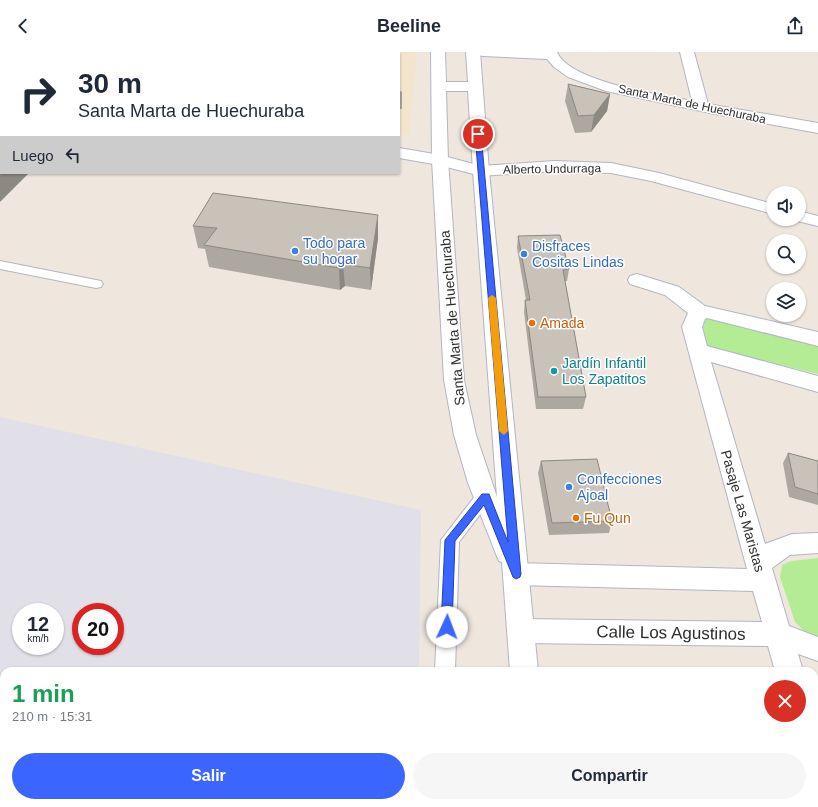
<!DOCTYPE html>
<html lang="es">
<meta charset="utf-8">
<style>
:root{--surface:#fff;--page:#f6f6f7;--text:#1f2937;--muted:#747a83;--accent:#3b65ff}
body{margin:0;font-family:Helvetica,sans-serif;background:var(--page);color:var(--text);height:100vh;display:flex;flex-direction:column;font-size:15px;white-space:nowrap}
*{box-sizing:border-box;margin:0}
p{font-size:13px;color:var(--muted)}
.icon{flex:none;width:22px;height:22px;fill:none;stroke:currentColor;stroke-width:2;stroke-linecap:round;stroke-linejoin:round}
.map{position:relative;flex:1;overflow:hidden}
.details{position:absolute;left:0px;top:615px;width:818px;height:140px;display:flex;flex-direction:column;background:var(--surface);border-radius:12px 12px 0 0;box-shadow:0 1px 3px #0004}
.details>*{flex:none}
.guide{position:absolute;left:0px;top:0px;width:400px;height:122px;box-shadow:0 1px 3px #0004;background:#fff;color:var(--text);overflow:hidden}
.buttons{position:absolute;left:766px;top:134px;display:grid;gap:8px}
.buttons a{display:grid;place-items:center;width:40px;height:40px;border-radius:50%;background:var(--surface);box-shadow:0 1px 3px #0004;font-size:20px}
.speed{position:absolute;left:12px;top:551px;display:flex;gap:8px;font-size:20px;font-weight:700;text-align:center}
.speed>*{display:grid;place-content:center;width:52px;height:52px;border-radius:50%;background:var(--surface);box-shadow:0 1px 3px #0004;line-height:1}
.speed small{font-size:10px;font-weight:400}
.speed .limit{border:6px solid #d22;background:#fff;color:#111}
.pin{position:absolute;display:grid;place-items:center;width:34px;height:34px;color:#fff;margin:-17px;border:2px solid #fff;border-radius:50%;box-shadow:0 1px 4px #0007}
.me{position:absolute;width:44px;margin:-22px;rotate:2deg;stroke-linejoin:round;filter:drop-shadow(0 0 3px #0008)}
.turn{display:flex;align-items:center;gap:14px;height:84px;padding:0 12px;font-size:18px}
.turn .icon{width:52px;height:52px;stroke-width:2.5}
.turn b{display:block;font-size:28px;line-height:34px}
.then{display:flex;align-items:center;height:38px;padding:0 12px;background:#0003;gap:8px;font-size:15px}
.round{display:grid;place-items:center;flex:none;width:42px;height:42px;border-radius:21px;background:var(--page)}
.head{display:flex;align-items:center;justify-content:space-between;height:68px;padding:0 12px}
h1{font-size:24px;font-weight:700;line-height:30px;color:#1e9e55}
.action{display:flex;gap:8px;margin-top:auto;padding:8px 12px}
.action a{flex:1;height:46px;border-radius:24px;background:var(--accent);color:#fff;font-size:16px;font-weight:700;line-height:46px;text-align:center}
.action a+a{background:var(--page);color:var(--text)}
header{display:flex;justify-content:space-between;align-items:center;height:52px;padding:0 12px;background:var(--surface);font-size:18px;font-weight:700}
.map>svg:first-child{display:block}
.industrial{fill:#e1dfe7;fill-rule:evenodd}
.education{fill:#f2e5cc}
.green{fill:#b4ec95}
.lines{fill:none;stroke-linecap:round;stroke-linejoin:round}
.lane-casing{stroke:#b2b5c2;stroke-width:2}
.street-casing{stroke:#b2b5c2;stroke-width:2}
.secondary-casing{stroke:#b2b5c2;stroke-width:2}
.lane{fill:#fff;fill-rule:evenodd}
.street{fill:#fff;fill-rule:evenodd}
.secondary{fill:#fff;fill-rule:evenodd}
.wall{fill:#aca79f}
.shaded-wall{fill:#8c8882}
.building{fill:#c8c2b9;stroke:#8c8882}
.route{fill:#3b65ff;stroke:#2642a6}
.slow{fill:#f59e0b}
.shop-dot{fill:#3f7fe0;stroke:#fff;stroke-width:1.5}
.food-dot{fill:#e8710a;stroke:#fff;stroke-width:1.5}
.culture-dot{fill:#0f9aa8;stroke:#fff;stroke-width:1.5}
.labels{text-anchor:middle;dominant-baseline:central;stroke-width:3;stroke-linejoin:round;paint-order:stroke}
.far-street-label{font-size:12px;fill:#2d2d2d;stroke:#fff}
.shop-label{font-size:14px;fill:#366cbe;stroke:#fff;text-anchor:start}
.street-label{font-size:14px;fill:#2d2d2d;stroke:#fff}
.food-label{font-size:14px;fill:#c56008;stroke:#fff;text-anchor:start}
.culture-label{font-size:14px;fill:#0d838f;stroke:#fff;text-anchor:start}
.near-street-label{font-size:17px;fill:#2d2d2d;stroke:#fff}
</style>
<header><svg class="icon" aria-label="back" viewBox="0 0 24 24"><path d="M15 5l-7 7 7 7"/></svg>Beeline<svg class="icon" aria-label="share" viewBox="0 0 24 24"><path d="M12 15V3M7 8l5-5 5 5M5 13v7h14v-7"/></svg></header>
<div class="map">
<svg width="818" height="755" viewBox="0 0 818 755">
<rect width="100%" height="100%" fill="#efe7de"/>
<!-- industrial -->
<path class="industrial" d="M0 365 421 458 419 619H4V751H417V755H0ZM21 560H55V594H21ZM81 560H115V594H81Z"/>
<!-- education -->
<path class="education" d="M0 0H417L409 84 399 82V1H1V23Z"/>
<!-- green -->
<g class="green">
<path d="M723 264 818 287V322L705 295 698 280 701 265Z"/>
<path d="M818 506V587L805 580 795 570 780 525 782 513 791 509Z"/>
</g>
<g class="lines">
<defs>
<g id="lane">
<path d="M0 209 96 228 101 229 103 232 101 235 96 236 0 217Z"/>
<path d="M485 437 491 439 494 444 459 490 455 619H435L441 488 479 439Z"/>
</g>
<g id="street">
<path d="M476 0H557C569 30 662 43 692 49L680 0H694L708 52 818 71V81L720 63 606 39 568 25 554 15 547 7 483 4 478 3Z"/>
<rect x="0" y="36" width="1" height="8"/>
<path d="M399 96 440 103 481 114 554 109 611 111 659 121 773 152V162L651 129 611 121 554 119 481 124 439 113 399 106Z"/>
<path d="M799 159 818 164V174L793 168 799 167Z"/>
<path d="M637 222 679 235 705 254 818 280V294L707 266 705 267 702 275 707 294 818 324V340L711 310 765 492 792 482 818 481V501L790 503 772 516 789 574 818 585V609L798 602 803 619H775L768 594 521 591 512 587 508 579 512 571 521 567 762 570 753 539 516 533 507 530 503 522 507 514 516 511 747 517 682 275 688 261 665 243 630 232 628 228 630 224Z"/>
<path d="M814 690 818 692V733L814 731Z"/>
</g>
<g id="secondary">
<path d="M431 0H445L446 30H468L466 0H480L489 119 538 619H510L502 510 499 509 496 502 468 431 454 383 444 328 432 108ZM446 39H468L473 119 497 445 476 383 464 328 448 108Z"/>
<path d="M519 751H549L550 755H520Z"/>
</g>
</defs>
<!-- lane casing -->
<use href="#lane" class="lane-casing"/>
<!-- street casing -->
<use href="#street" class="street-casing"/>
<!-- secondary casing -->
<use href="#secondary" class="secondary-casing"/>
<!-- lane -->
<use href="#lane" class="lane"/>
<!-- street -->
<use href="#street" class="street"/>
<!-- secondary -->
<use href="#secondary" class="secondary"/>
</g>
<!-- wall -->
<g class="wall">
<path d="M568 32 610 42 607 59 591 80 575 81 565 49Z"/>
<path d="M399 38 402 40V57H399Z"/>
<path d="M193 174 378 186 371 238 345 234 340 238 209 215 205 197 198 196Z"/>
<path d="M518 184 569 217 567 229H565L586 345 583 357H536L524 260 525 248H526L517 196Z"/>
<path d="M788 401 818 409V453L789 445 783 411Z"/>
<path d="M541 409 612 469 609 481 549 483 538 421Z"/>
</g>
<!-- shaded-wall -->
<g class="shaded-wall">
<path d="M174 0H194L193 1H174Z"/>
<path d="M386 0H397L396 1H385Z"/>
<path d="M610 42 607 59 591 80 594 63Z"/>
<path d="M1 118V121H29L0 150V119Z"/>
<path d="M378 163V186L371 238 370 216Z"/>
<path d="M343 212 345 234 340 238 339 216Z"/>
</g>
<!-- building -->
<g class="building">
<path d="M48 0H174V1H46Z"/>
<path d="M348 0H386L385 1H348Z"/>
<path d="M568 32 610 42 594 63 578 64Z"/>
<path d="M0 63H1V118L0 119Z"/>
<path d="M213 141 378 163 370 216 343 212 339 216 204 193 217 176 193 174Z"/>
<path d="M560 183 569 217 563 218 586 345H538L525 248H530L518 184Z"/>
<path d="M788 401 818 409V442L795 435Z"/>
<path d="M597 407 612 469 552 471 541 409Z"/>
</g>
<!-- route -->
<path class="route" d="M478 80 481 82 521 522 520 525 516 527 513 525 484 453 455 489 452 575 451 579 447 580 443 579 441 575 445 488 482 442H489L508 490 475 82Z"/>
<!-- slow -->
<path class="slow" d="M492 243 496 246 508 379 504 383 499 379 488 246Z"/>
<!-- markers -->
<g class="shop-dot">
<circle cx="295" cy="199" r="4"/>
<circle cx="524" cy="202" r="4"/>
<circle cx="569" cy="435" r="4"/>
</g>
<g class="food-dot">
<circle cx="532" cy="271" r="4"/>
<circle cx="576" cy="466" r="4"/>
</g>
<circle class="culture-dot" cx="554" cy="319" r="4"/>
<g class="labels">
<!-- far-street labels -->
<g class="far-street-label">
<text transform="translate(692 52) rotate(12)">Santa Marta de Huechuraba</text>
<text transform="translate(552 117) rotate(-1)">Alberto Undurraga</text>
</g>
<!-- shop labels -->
<g class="shop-label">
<text x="303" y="191">Todo para<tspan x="303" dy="16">su hogar</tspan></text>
<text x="532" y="194">Disfraces<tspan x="532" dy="16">Cositas Lindas</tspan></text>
<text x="577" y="427">Confecciones<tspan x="577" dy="16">Ajoal</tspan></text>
</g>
<!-- street labels -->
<g class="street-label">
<text transform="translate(452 266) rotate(-95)">Santa Marta de Huechuraba</text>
<text transform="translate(743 459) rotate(74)">Pasaje Las Maristas</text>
</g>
<!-- food labels -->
<g class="food-label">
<text x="540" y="271">Amada</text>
<text x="584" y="466">Fu Qun</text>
</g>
<!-- culture labels -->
<g class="culture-label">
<text x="562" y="311">Jardín Infantil<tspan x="562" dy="16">Los Zapatitos</tspan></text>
</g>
<!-- near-street labels -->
<g class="near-street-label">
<text transform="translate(671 581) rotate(1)">Calle Los Agustinos</text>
</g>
</g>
</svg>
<div class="buttons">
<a><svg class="icon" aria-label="sound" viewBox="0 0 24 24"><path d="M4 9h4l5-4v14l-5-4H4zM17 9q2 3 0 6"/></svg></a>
<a><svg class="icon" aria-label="search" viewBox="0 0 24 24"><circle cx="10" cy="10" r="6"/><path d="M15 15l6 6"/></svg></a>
<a><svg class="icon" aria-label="layers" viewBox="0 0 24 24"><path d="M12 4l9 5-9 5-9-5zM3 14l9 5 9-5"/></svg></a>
</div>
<div class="speed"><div>12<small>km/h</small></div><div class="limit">20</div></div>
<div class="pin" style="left:478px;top:82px;background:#d93025"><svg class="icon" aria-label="arrive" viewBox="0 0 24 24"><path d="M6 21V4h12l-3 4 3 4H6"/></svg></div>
<svg class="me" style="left:447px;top:575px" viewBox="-20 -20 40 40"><circle r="19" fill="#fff"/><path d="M0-13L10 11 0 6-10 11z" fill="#3b65ff"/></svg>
<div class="guide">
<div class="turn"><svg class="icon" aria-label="right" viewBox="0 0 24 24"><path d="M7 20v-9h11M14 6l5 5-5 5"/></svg><div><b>30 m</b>Santa Marta de Huechuraba</div></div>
<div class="then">Luego<svg class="icon" aria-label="left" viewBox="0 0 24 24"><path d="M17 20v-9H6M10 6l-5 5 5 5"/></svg></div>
</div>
<section class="details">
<div class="head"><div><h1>1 min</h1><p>210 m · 15:31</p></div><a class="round" style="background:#d93025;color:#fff"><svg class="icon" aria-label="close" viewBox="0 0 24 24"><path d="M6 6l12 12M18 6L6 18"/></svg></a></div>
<div class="action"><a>Salir</a><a>Compartir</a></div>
</section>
</div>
